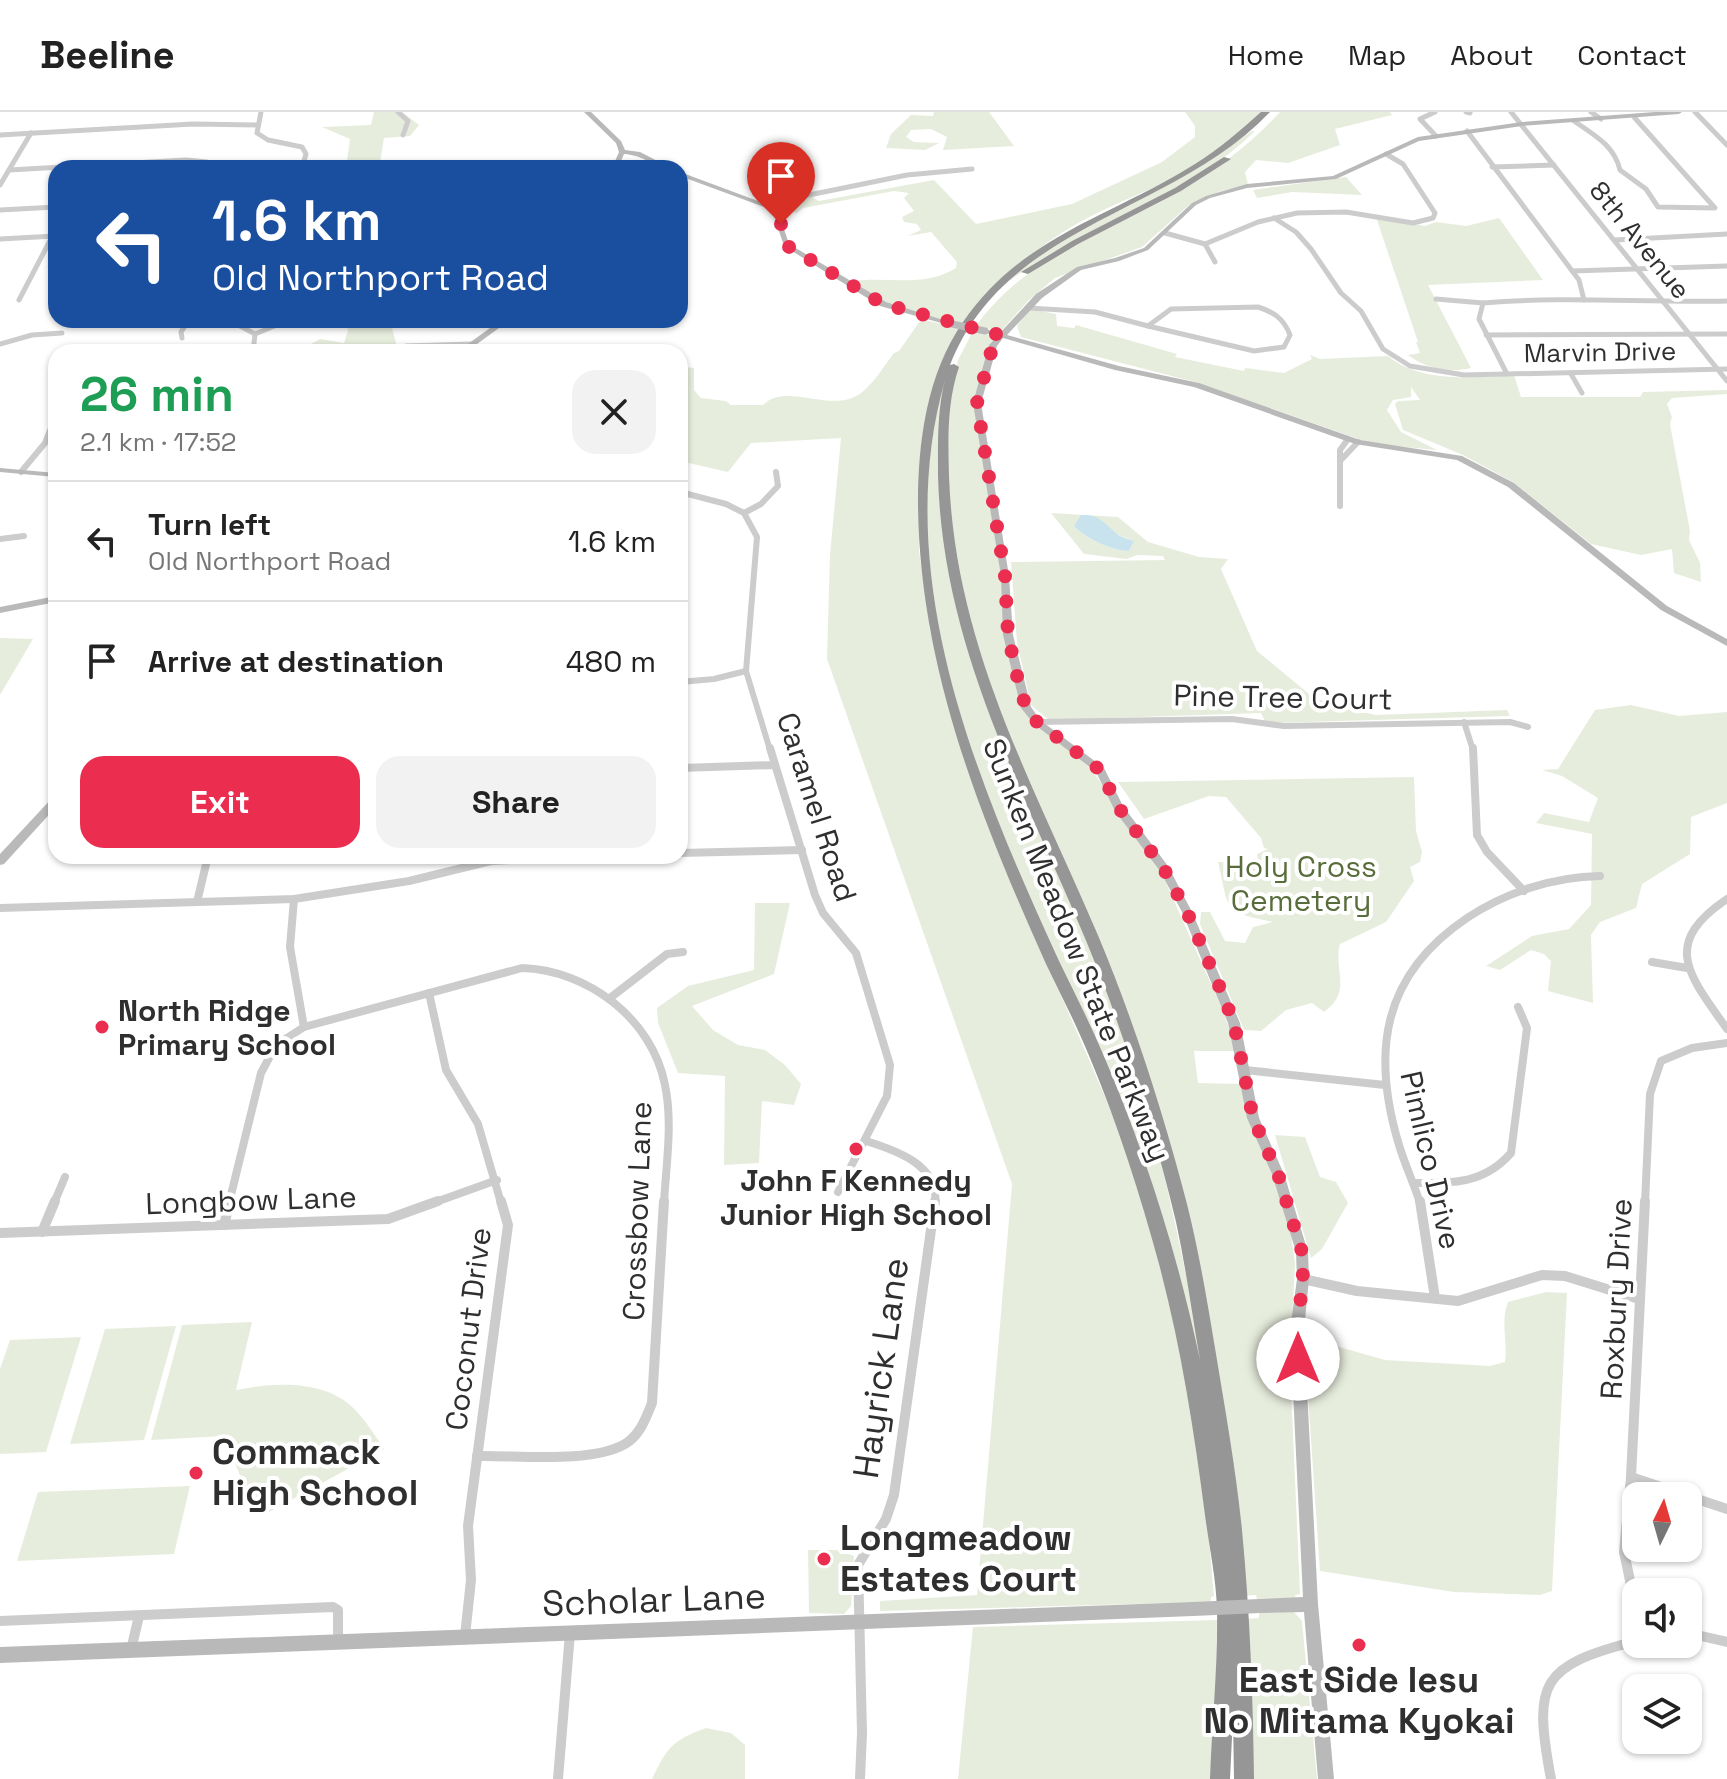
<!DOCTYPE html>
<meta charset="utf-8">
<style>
:root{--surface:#fff;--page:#f2f2f2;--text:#222;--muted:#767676;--line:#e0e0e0;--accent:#eb2d50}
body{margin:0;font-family:"Space Grotesk",sans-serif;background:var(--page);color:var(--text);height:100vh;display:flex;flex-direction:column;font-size:30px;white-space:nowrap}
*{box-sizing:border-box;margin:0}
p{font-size:26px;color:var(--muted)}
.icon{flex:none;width:44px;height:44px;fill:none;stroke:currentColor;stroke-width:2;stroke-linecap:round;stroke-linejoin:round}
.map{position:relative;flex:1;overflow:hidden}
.drawer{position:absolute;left:48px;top:232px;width:640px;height:520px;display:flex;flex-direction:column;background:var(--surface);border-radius:24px;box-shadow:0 2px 6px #0004}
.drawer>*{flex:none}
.banner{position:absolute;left:48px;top:48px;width:640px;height:168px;border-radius:24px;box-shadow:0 2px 6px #0004;background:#1a4fa0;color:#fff;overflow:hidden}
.needle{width:52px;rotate:5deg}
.buttons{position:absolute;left:1622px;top:1370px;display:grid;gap:16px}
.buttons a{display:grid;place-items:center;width:80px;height:80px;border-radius:16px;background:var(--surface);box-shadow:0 2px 6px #0004;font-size:40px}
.pin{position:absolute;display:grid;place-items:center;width:68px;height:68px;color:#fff;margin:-82px -34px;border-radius:50% 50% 50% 0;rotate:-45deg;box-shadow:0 0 8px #0007}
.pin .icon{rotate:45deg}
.me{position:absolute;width:88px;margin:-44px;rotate:0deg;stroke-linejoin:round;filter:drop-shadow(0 0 6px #0008)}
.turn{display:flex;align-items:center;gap:28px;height:168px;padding:0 32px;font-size:36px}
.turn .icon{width:104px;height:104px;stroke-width:2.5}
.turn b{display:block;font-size:56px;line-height:68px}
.round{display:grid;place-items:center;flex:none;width:84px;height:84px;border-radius:24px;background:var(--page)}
.headline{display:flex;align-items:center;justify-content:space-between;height:136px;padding:0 32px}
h1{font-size:48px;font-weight:700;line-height:60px;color:#1e9e55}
.primary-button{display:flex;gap:16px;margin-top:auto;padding:16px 32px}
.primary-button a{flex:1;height:92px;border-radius:24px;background:var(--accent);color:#fff;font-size:32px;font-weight:700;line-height:92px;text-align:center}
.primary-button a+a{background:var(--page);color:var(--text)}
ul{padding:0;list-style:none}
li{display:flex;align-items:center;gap:24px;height:120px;padding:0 32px;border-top:2px solid var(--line)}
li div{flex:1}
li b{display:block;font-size:30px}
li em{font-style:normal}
header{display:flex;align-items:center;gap:48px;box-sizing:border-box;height:112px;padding:0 40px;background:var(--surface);border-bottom:2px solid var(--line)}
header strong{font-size:38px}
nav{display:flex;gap:44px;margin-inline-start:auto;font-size:28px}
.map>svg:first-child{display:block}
.green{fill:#e7eddd;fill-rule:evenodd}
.water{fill:#c8e3ed}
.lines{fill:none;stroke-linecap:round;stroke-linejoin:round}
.street-far3{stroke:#ccc;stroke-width:5}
.street-far2{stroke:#ccc;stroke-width:6}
.street-far1{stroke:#ccc;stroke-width:8}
.street{stroke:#ccc;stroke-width:10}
.secondary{fill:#b9b9b9;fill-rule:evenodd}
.highway{fill:#969696;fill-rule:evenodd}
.secondary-bridge-far1{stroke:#b9b9b9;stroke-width:7}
.secondary-bridge{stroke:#b9b9b9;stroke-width:14}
.route{stroke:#eb2d50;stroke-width:14;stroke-dasharray:0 25.2}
.poi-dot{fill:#eb2d50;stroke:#fff;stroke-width:3}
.labels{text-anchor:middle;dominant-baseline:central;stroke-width:8;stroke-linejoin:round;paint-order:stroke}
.far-street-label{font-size:26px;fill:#2f2f2f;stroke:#fff}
.street-label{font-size:30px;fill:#2f2f2f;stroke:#fff}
.park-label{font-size:30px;fill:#586d3b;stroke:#fff}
.poi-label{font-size:30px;font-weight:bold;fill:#2f2f2f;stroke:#fff;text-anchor:start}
.near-street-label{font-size:36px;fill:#2f2f2f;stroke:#fff}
.near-poi-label{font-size:36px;font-weight:bold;fill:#2f2f2f;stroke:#fff;text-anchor:start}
</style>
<header>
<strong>Beeline</strong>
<nav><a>Home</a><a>Map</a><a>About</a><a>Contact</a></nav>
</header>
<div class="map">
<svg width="1727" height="1667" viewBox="0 0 1727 1667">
<rect width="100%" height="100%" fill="#fff"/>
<!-- green -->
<g class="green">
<path d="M374 0H402L419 13 410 24 384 26 379 56H346L350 27 322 15 371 13Z"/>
<path d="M934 0H989L1014 34 943 38 947 25 931 17 911 18 906 25 914 30 939 31 925 38 886 36 891 22 911 3 933 4Z"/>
<path d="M1185 0H1262C1252 10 1242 22 1231 31 1187 68 1122 85 1073 114 1030 139 993 174 962 211 922 208 882 190 848 170 884 163 923 177 956 156L957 150 931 120 908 124 921 118 917 112 904 110 902 105 914 99 904 86 909 81 894 79 803 96 797 101 785 98 786 90 812 85 819 89 934 68 976 112 1072 92 1162 50 1195 25V14Z"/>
<path d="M1280 0H1390L1392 3 1335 17 1340 33 1288 51 1256 48 1245 60 1248 73 1221 79 1189 93 1142 135 1055 166 1028 189 1001 219 976 214C1026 144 1107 120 1179 80 1216 58 1251 32 1280 0Z"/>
<path d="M1252 19H1255C1186 87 1088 110 1011 168L1008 167 1055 130 1206 51Z"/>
<path d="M1346 65 1362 83 1292 80 1257 86 1253 78Z"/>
<path d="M1376 105 1425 114 1436 110 1466 114 1499 106 1543 168 1428 173 1471 256C1448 261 1427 257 1408 243L1420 241 1416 230H1418Z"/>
<path d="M1030 197 1056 202 1057 214 1074 216 1076 213 1177 242 1175 245 1244 259 1245 256 1284 261 1312 247 1310 243 1320 247 1388 244C1422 272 1473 265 1514 263L1521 285H1640L1643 280 1727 278V282L1672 286 1667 292 1672 305 1670 312 1690 419 1689 428 1700 451 1701 470 1674 461 1672 437 1641 443 1591 432 1513 370 1463 343 1403 318 1395 292 1398 289 1420 288 1411 275V285L1393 288 1387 298 1401 320 1437 338 1373 332 1195 270 1021 225 1017 214Z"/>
<path d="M919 207 961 216 940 256 922 324 919 439 930 518 955 615 1029 809 1128 1038 1159 1139 1203 1357 1214 1484 1211 1485V1490L880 1499V1489L977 1483 1012 1072 827 547 830 443 841 326 751 331 728 360 680 349V265L685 255 694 256V278L701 286 726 289 731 293H763C786 269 832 303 861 281 874 271 884 254 894 241L899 239 920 209Z"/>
<path d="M346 208H390L397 235H460L456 240H297L320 227 344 231 348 219Z"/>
<path d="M973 219 995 224 975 288 1001 457 1008 538 1037 611 1092 658 1159 755 1223 899 1237 939H1194L1198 971 1243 972 1290 1116 1295 1151 1290 1252 1300 1482 1295 1483 1296 1487H1257L1256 1483 1241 1484 1163 1019 972 529 947 385 949 284 958 248Z"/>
<path d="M941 271H945C907 516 1060 726 1132 949 1167 1056 1187 1167 1208 1278L1160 1110 1004 733 962 611 938 519 927 449 926 370Z"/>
<path d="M1051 401 1118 405 1148 430 1199 445 1228 447 1221 457 1257 539 1314 586 1375 603 1507 598 1510 604 1266 611 1261 601 1049 608 1031 593 1017 530 1011 450 1165 448 1163 444 1137 443 1127 447 1084 442ZM1081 408 1134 429 1129 439C1112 439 1085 426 1074 414Z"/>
<path d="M0 526 33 527 0 583Z"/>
<path d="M1631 593 1679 604 1727 600V691L1691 705 1690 742 1642 772 1636 796 1600 810 1591 823 1593 891 1548 879 1551 849 1544 842 1531 838 1500 858 1486 854 1532 824 1569 817 1591 793 1592 722 1536 711 1544 701 1589 710 1598 686 1562 664 1542 658 1558 657 1595 598Z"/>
<path d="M1414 665 1416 719 1422 740 1420 750 1410 755 1414 769 1386 810 1340 832C1333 858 1353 879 1324 900L1312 891 1286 898 1261 919 1244 918 1200 812 1201 800H1210L1225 829 1245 831 1253 815 1273 810C1222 799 1230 801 1218 750H1258L1257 742 1268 737 1264 736 1261 726 1226 685 1209 684 1144 707 1118 670Z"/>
<path d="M755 791H790L774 862 692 894 713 918 738 933 765 938 785 953 801 972 794 993 762 989 759 1051 724 1053 725 964 678 961 658 911 657 896 688 874 754 858Z"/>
<path d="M1275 1023 1305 1025 1320 1065 1336 1070 1348 1091 1322 1137 1311 1146Z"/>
<path d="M1546 1180 1567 1181 1552 1479 1540 1483 1454 1480 1320 1459 1304 1225 1385 1248 1490 1254 1505 1250C1508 1228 1500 1211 1508 1190Z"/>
<path d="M252 1210 236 1278C276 1270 329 1267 358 1301 368 1312 376 1325 384 1337L262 1404 256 1403 224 1324 151 1328 182 1213Z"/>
<path d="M176 1214 144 1328 70 1332 105 1217Z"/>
<path d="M81 1225 46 1340 0 1342V1257L10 1228Z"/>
<path d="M190 1374 174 1442 17 1449 38 1380Z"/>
<path d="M808 1438H836L854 1444 851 1494 844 1502 809 1501Z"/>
<path d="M1259 1500H1294L1302 1509 1317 1667H1249L1243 1507 1259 1506Z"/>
<path d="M1217 1508 1214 1667H958L973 1515Z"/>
<path d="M706 1616 731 1621 745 1633V1667H652C667 1635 673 1628 706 1616Z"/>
</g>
<!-- water -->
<path class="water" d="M1081 403C1099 402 1103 410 1116 421 1120 425 1129 427 1134 429L1129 439C1112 439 1085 426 1074 414Z"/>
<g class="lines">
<!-- street-far3 -->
<g class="street-far3">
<path d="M261 0 257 21 268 28 302 35 306 42 302 56"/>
<path d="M398 0 408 9 403 23"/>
<path d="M1435 0 1420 7 1436 24"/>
<path d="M1466 0 1470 1"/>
<path d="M1511 0 1727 269"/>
<path d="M1591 0 1601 7"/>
<path d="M1695 0 1727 33"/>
<path d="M1574 9C1594 23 1614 33 1620 58L1646 77 1658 95 1715 96 1634 5"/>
<path d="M1467 19 1579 168 1584 188"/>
<path d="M0 23 193 12 257 13"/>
<path d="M1492 55 1554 53"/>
<path d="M9 58 186 48 207 50 216 56"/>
<path d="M0 73 31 21"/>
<path d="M765 92 907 63 972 57"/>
<path d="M0 98 56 95"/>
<path d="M1274 106 1296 120 1311 137 1341 181 1361 199 1383 237 1410 254 1464 263 1727 257"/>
<path d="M1165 121 1205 132 1258 110 1297 101 1346 100 1413 111 1433 106 1435 101 1403 52 1386 42"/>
<path d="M0 127 55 124"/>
<path d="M1615 128 1727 122"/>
<path d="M1205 132 1215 150"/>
<path d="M1572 159 1727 154"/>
<path d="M1436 187 1483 191"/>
<path d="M19 188 56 117"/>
<path d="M1258 195C1274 200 1284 207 1290 223L1284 235 1254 239 1148 214 1171 197Z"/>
<path d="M1029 196 1095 200 1148 214"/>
<path d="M229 208 255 222 253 240"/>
<path d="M255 222 289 208"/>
<path d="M1486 223 1727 222"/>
<path d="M182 226 181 220 189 208"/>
<path d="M0 232 32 223 62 221"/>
<path d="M406 234 472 232"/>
<path d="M1507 262 1479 207 1483 191C1564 184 1645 191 1727 189"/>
<path d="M1571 262 1582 281"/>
</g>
<!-- street-far2 -->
<g class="street-far2">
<path d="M1340 349 1358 330"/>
<path d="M21 360 45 331 56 304"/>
<path d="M680 380 726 392 744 401 757 425 746 559 770 638"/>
<path d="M1340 394V338L1348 327"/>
<path d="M744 401 761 392 778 374 776 360"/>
<path d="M0 427 24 424"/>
<path d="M680 570 714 567 746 559"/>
<path d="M1037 610 1232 607 1284 614 1510 610 1528 615"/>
<path d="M1464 610 1473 638"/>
</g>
<!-- street-far1 -->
<g class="street-far1">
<path d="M770 636 815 783 823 801 856 841 890 953 887 984 838 1080"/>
<path d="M1473 636 1477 723 1487 740 1524 779"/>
<path d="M680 656 775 653"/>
<path d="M680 741 802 738"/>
<path d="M294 787 290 835 304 915"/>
<path d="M1727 787C1660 832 1689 863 1727 917"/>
<path d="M197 790 208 744"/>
<path d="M0 796 294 787 409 769 491 749 582 744"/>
<path d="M1652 850 1687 856"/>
<path d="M429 881 446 958 478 1012 501 1091"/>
<path d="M610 886 667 842 683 840"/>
<path d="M1245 958 1385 973"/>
<path d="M866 1029C895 1038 940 1053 935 1091"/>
<path d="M1414 1071C1453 1071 1484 1072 1511 1041L1527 916 1518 895"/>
<path d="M54 1091 65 1065"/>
<path d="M229 1091 261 961 276 933 304 915 522 856C587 858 652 906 665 973 673 1011 666 1053 664 1091"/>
<path d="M433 1091 497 1068"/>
<path d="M1420 1091C1414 1072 1405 1053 1399 1033 1371 940 1382 863 1467 806 1506 780 1553 765 1600 764"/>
<path d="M1645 1091 1650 982 1661 949 1692 936 1727 931"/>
</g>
<!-- street -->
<g class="street">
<path d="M1420 1089 1435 1186"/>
<path d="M224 1113 230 1089"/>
<path d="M42 1120 55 1089"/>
<path d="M0 1121 388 1107 438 1089"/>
<path d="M1303 1167 1357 1179 1458 1189 1542 1163 1565 1164 1639 1187"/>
<path d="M477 1344C517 1343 590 1352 625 1332 640 1323 646 1306 652 1291L664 1089"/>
<path d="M1631 1365 1688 1384"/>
<path d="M1688 1384 1727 1397"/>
<path d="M1636 1497 1624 1440 1631 1365 1645 1089"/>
<path d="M0 1509 333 1495 338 1498V1530"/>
<path d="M1688 1521 1727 1530"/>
<path d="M465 1524 471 1468 468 1414 508 1113 501 1089"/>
<path d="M131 1538 139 1504"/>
<path d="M558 1667 570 1521"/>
<path d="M860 1667 862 1621 858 1453 886 1407 894 1383 935 1089"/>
<path d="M1551 1667C1533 1570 1540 1554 1636 1529"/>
</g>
<!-- secondary -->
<g class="secondary">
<path d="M584 0H591L621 29 625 38 640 40 671 56C654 56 644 43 624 42L618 56H612L619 40 616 31Z"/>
<path d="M1655 0H1682L1679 2 1522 14 1419 29 1336 67 1247 76 1210 86 1196 93 1148 138 1119 149 1081 158 1042 186 1007 223 1119 254 1199 271 1360 328 1462 344 1514 371 1667 494 1727 527V534L1661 498 1508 375 1457 348 1355 332 1194 275 1115 258 1003 226 997 234 981 291 1009 464 1013 523 1031 595 1040 608 1104 656 1123 694 1168 754 1192 800 1240 911 1259 1006 1284 1062 1308 1140 1309 1167 1304 1218 1318 1492 1334 1667H1318L1304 1500 1260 1501 1255 1499 1253 1494 1255 1489 1260 1487 1303 1485 1290 1218 1297 1167 1296 1140 1272 1062 1247 1006 1228 911 1182 800 1160 759 1115 699 1096 660 1034 612 1021 596 1003 523 1001 464 973 291 989 233 997 225 981 219 985 217 1000 221 1036 182 1077 155 1115 146 1144 136 1192 91 1206 84 1247 72 1333 64 1418 25 1522 10Z"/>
<path d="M680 60 777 96 789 132 886 190 956 212 952 214 880 194 784 134 772 98 680 64Z"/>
<path d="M501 208H510L466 240H457Z"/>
<path d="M0 356 56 361V365L0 360Z"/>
<path d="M56 484V490L0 501V495Z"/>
<path d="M56 685V695L4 752 0 753V742L52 686Z"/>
<path d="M1193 1490 1198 1492 1200 1497 1198 1502 1193 1504 0 1551V1535Z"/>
</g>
<!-- highway -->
<g class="highway">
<path d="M1261 0H1270C1174 102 1006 110 950 253L954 252 959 255C947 290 948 327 949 364 955 534 1032 669 1097 821 1134 909 1163 1000 1187 1092 1199 1140 1207 1188 1215 1236 1225 1297 1236 1357 1242 1418 1250 1501 1253 1584 1254 1667H1234L1233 1604 1230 1667H1210C1212 1610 1218 1554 1217 1497 1216 1465 1209 1434 1205 1403 1194 1318 1181 1235 1159 1152 1140 1082 1118 1013 1090 946 1077 914 1061 883 1046 852 980 705 919 554 918 391 918 329 927 262 963 210 1023 123 1111 105 1195 52 1219 37 1240 19 1261 0ZM945 268C937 299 938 332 938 364 943 556 1043 710 1108 884 1135 958 1158 1034 1176 1110 1186 1156 1192 1202 1200 1248 1178 1144 1145 1039 1103 942 1090 911 1074 880 1059 849 978 672 889 466 945 268Z"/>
<path d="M1224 45 1231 47 1181 79 1078 132 1028 162 1021 160 1072 129 1175 76Z"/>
</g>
<!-- secondary-bridge-far1 -->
<path class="secondary-bridge-far1" d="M952 212 985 219"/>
<!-- secondary-bridge -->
<path class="secondary-bridge" d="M1193 1497 1260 1494"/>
</g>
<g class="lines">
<!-- route -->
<path class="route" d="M781 112 786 133 883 192 1000 223 993 233 977 291 1005 464 1008 523 1018 568 1026 596 1037 610 1100 658 1119 696 1164 757 1187 800 1220 876 1234 911 1253 1006 1278 1062 1302 1140 1303 1167 1297 1218 1298 1247"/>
</g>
<!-- markers -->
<g class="poi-dot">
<circle cx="102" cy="915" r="8"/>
<circle cx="856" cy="1037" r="8"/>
<circle cx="196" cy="1361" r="8"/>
<circle cx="824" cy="1447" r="8"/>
<circle cx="1359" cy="1533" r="8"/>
</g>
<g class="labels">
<!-- far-street labels -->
<g class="far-street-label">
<text transform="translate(1640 128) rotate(51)">8th Avenue</text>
<text transform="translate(1600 240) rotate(-1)">Marvin Drive</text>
</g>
<!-- street labels -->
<g class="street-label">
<text transform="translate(1283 585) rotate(1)">Pine Tree Court</text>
<text transform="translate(817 695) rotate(72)">Caramel Road</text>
<text transform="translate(1077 838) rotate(68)">Sunken Meadow State Parkway</text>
<text transform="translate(1431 1048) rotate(77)">Pimlico Drive</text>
<text transform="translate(251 1088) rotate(-2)">Longbow Lane</text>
<text transform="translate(637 1099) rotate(-88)">Crossbow Lane</text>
<text transform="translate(1616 1187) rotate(-87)">Roxbury Drive</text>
<text transform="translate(468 1217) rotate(-83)">Coconut Drive</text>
</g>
<!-- park labels -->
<g class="park-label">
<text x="1301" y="754">Holy Cross<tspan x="1301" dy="34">Cemetery</tspan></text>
</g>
<!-- poi labels -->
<g class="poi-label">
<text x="118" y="898">North Ridge<tspan x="118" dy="34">Primary School</tspan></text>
<text x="856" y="1068" text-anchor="middle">John F Kennedy<tspan x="856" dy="34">Junior High School</tspan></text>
</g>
<!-- near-street labels -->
<g class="near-street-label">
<text transform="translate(881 1256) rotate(-82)">Hayrick Lane</text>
<text transform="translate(654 1488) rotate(-2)">Scholar Lane</text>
</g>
<!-- near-poi labels -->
<g class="near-poi-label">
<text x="212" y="1340">Commack<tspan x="212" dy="41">High School</tspan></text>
<text x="840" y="1426">Longmeadow<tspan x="840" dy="41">Estates Court</tspan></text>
<text x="1359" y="1568" text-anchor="middle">East Side Iesu<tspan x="1359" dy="41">No Mitama Kyokai</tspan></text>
</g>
</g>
</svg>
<div class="buttons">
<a><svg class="needle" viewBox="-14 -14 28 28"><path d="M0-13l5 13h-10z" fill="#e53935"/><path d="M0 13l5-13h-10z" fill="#767676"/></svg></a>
<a><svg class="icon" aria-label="sound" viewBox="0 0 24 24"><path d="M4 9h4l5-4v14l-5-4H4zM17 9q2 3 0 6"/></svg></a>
<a><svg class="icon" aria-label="layers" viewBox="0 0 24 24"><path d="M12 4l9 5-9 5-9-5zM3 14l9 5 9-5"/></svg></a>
</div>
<div class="pin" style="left:781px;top:112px;background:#d93025"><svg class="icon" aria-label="arrive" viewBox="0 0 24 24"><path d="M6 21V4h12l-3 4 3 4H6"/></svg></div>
<svg class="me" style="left:1298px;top:1247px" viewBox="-20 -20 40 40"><circle r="19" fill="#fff"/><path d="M0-13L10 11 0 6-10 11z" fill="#eb2d50"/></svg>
<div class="banner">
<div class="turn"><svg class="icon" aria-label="left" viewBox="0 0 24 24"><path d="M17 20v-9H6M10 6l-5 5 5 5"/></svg><div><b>1.6 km</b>Old Northport Road</div></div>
</div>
<section class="drawer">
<div class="headline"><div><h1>26 min</h1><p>2.1 km · 17:52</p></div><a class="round"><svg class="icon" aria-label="close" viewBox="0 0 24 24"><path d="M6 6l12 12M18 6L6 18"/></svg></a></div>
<ul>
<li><svg class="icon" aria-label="left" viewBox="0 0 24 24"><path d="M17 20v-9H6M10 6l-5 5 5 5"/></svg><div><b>Turn left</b><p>Old Northport Road</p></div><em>1.6 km</em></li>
<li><svg class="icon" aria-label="arrive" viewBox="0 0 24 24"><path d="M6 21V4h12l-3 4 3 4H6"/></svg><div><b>Arrive at destination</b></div><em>480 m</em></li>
</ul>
<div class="primary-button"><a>Exit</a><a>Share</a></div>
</section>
</div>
